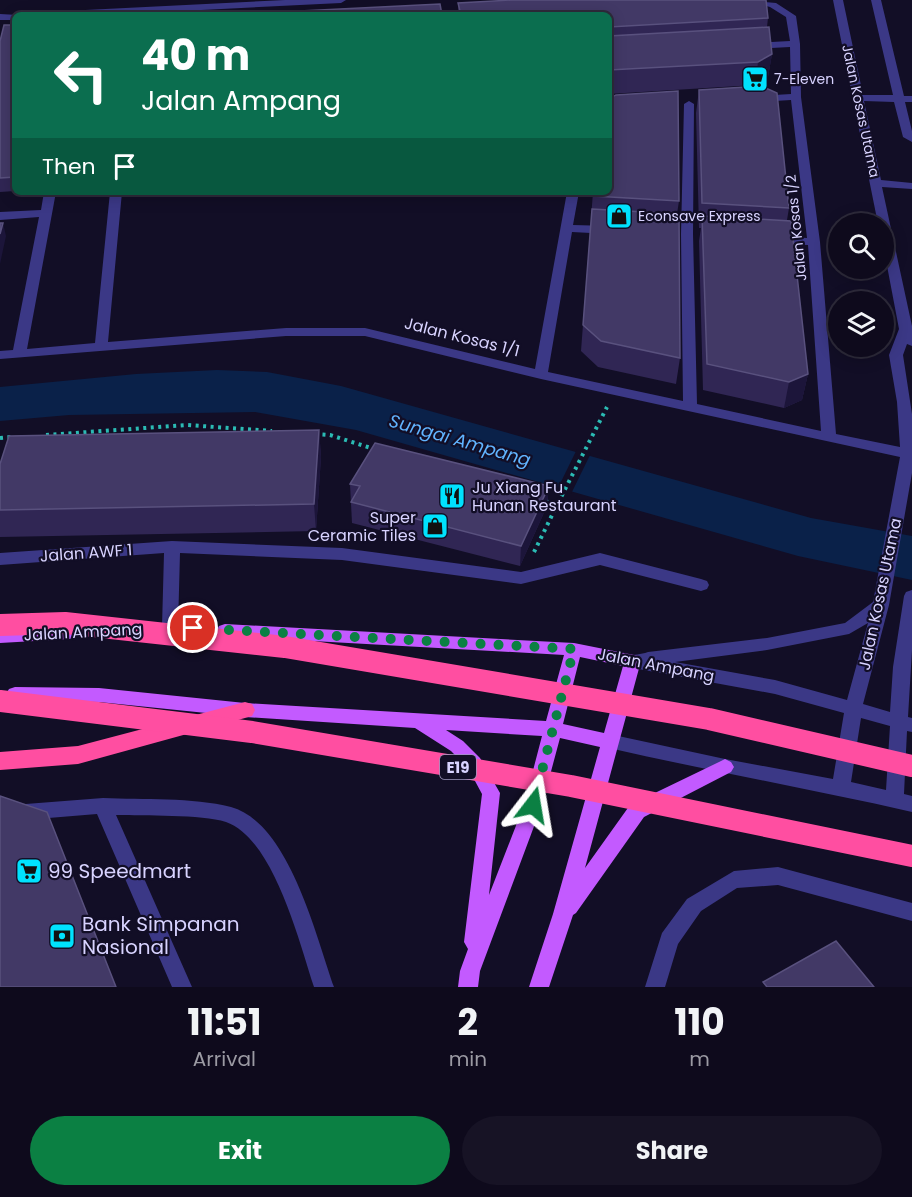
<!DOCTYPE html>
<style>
:root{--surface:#0e0a1c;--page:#171325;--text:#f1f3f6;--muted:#9b9aa3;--line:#2e2b3b;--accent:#0b8043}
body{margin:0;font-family:Poppins,sans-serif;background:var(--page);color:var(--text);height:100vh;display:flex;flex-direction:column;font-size:22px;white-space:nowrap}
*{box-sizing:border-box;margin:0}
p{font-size:20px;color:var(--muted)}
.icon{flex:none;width:33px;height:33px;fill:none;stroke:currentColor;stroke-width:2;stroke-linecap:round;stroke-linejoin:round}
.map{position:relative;height:987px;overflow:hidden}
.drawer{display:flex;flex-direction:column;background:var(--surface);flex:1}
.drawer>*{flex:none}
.top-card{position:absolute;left:12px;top:12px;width:600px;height:183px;border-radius:9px;box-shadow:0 3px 15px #0003,0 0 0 2px var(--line);background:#0b6e4f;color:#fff;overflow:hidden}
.fabs{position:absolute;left:828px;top:213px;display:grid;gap:12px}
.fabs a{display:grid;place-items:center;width:66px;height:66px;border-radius:50%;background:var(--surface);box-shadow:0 3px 15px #0003,0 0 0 2px var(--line);font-size:30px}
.pin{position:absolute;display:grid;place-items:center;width:51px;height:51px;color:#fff;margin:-26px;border:3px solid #fff;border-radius:50%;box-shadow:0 2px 6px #0007}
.me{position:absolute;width:66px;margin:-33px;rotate:14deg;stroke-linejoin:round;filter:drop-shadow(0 0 4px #0008)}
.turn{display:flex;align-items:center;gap:21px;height:126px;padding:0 30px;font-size:27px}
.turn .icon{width:78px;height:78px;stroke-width:2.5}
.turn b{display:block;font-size:42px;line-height:51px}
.then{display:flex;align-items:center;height:57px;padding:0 30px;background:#0003;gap:12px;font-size:22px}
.eta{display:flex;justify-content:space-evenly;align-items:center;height:102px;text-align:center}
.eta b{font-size:36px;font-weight:700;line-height:42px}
.button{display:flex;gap:12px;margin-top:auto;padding:12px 30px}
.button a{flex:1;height:69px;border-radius:36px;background:var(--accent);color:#fff;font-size:24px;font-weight:700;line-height:69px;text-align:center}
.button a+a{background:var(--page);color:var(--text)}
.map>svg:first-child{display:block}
.water{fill:#0a2149}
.pier{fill:#120e26}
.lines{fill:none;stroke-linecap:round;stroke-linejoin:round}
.path{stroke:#2bbbb4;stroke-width:4;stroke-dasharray:3 4.5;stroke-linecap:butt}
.minor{fill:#3b3886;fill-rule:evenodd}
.major{fill:#c35aff;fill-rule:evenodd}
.highway{fill:#ff4ea1;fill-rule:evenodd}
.highway-bridge{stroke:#ff4ea1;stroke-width:22}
.wall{fill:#302654}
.shaded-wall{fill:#1c153a}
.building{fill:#423966;stroke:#59517e;stroke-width:1.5}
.route{stroke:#0b8043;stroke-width:10;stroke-dasharray:0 18}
.labels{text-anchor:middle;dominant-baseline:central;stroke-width:4.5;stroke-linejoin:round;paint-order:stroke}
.far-poi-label{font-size:14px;fill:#d8d3ff;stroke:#120e26;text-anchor:start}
.far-street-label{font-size:14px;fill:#d8d3ff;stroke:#120e26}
.shield{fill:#120e26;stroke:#9d98be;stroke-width:1.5}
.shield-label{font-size:15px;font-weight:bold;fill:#d8d3ff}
.street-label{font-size:16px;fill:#d8d3ff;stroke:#120e26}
.poi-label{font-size:16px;fill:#d8d3ff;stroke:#120e26;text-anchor:start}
.water-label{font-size:18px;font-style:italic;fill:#61b4ff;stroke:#120e26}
.near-poi-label{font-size:20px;fill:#d8d3ff;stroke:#120e26;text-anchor:start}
</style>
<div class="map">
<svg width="912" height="987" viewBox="0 0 912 987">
<rect width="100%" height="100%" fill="#120e26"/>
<!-- water -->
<path class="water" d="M217 370 267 372 341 386 811 518 912 536V580L798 556 356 430 255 412 69 415 0 421V387L136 374Z"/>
<!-- pier -->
<path class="pier" d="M577 449 591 453 571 494 557 490Z"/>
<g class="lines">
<!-- path -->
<g class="path">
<path d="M315 434 330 435 374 449"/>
<path d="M46 435 187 425 272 431"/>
<path d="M0 438 11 437"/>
<path d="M545 501 557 505 607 407"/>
<path d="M534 552 557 505"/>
</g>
<!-- minor -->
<g class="minor">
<path d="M285 0H346L341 3 102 15H40L45 12Z"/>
<path d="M744 0 776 3 796 16 800 44 801 97 820 242 836 434 900 447 897 402 889 355 899 329 884 250V224H878L833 0H843L863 95H893L871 0H881L904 96H912V102H905L912 131V142L903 137 894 102 864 101 881 180 912 183V189L882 187 912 326V346L907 344 903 355 912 414V473L889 605 863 704 890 712 893 667 904 596 906 592 912 590V650L908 717 912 718V732L907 731 904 794 912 796V812C811 789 710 771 609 748L603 746 600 741 603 736 609 734 725 759 833 779 844 713 775 694 633 668 627 666 625 661 627 656C635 654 640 655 648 652L767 638 845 623 873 602 900 457 541 379 365 336H286L0 359V351L13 350 39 217 0 220V212L41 210 44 192H56L27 349 95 343 110 192H122L108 342 286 328H365L535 369 567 192H579L573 225 610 226 616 230 610 234 572 232 548 372 683 401 681 234 684 104 689 101 694 104 693 234 697 404 821 431 808 245 775 244 769 240 775 236 807 238 791 100 757 102 752 99 757 96 791 94 790 47 753 49 748 46 753 43 790 41 786 17 770 7ZM868 623 847 700 775 680 675 662 767 650 849 634ZM861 718 890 726 886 790 851 782Z"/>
<path d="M477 10 480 11V15H445L450 12Z"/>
<path d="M0 14 18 15H15V20H0Z"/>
<path d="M172 541 342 548 521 572 600 553 701 579 707 581 709 585 707 589 701 591 600 565 521 584 342 560 180 553 178 627 176 631 170 633 164 631 162 627 164 553 0 565V553Z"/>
<path d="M103 798C143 800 192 797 231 807 289 823 316 936 334 987H314C299 942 274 839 226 822 201 814 144 816 116 815L192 987H172L97 814 0 822V806Z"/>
<path d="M778 867 912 903V921L778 885 737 888 701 911 678 944 665 987H645L662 933 687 899 734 871Z"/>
</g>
<!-- major -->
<g class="major">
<path d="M225 624 574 643 639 656 641 661 585 868 630 805 719 762 725 759 731 762 734 767 731 772 644 817 576 913 573 915 549 987H529L553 914 600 747 560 738 542 805 480 971 478 987H458L460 971 468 949 464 942 482 794 468 768 451 751 415 728 245 717 99 702 15 701 9 699 6 694 9 689 15 687 99 688 245 703 546 721 564 655 225 636 219 634 217 630 219 626ZM580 657 623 666 604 733 563 724ZM446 730 542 736 524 805 489 895 500 793 480 758 463 741Z"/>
<path d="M69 627 75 629 77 633 75 637 69 639 0 643V631Z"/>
</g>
<!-- highway -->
<path class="highway" d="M245 702 252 704 255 710 252 716 245 718 78 764 0 770V752L78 746Z"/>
<!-- highway-bridge -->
<g class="highway-bridge">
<path d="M0 625 65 623 285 647 709 719 912 766"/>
<path d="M0 701 252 732 571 786 912 856"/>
</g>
</g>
<!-- wall -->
<g class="wall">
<path d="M458 3 768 18 767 27 772 54 768 77 755 85 609 94V15H458Z"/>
<path d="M15 25V191L0 192V41Z"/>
<path d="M699 90 789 208 787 220 808 374 802 400 784 408 703 390 699 241 701 228H699L696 113Z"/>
<path d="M593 192 679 201 677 214 680 358 676 384 598 367 581 351Z"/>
<path d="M319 430 321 457 316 531 0 537V464Z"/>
<path d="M350 484 549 486 547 506 520 566 352 523Z"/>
</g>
<!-- shaded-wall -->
<g class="shaded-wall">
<path d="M772 54 768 77 755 85 758 62Z"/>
<path d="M3 223 6 236 0 264V234Z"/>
<path d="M808 374 802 400 784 408 789 382Z"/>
<path d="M319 430 321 457 316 531 314 504Z"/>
<path d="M549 486 547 506 520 566 521 546Z"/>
</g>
<!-- building -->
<g class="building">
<path d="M512 0H766L768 18 609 27V15H461L458 3Z"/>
<path d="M440 4 442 15H219Z"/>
<path d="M4 25H15V177L0 178V41Z"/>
<path d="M769 27 772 54 758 62 609 70V36Z"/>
<path d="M761 86 777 93 789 208 702 203 699 90Z"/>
<path d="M678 91 679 201 593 196V192H609V98L616 95Z"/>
<path d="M592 209 679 214 680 358 601 341 583 325Z"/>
<path d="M702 216 791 221 808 374 789 382 707 364Z"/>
<path d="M0 223H3L0 234Z"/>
<path d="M319 430 314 504 0 510V464L9 436Z"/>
<path d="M375 443 549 486 521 546 351 502 360 486 350 484Z"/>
<path d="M0 796 47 812 116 987H0Z"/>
<path d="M836 941 874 987H767L763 982Z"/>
</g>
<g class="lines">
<!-- route -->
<path class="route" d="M193 628 574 649 533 805"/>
</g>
<!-- icons -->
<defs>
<symbol id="supermarket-square" viewBox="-11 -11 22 22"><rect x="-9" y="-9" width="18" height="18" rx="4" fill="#00e2fe" stroke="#120e26"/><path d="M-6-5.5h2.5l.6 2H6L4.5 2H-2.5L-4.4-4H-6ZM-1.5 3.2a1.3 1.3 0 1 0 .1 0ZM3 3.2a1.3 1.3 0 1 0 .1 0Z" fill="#111"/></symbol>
<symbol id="shop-square" viewBox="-11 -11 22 22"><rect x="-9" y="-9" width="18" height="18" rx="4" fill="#00e2fe" stroke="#120e26"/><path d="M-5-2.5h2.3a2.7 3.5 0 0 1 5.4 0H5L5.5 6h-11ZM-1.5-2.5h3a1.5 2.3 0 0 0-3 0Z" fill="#111"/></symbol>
<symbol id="restaurant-square" viewBox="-11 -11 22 22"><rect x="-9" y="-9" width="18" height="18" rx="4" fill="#00e2fe" stroke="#120e26"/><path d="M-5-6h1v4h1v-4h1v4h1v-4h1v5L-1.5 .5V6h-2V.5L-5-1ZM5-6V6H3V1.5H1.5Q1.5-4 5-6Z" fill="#111"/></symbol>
<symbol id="bank-square" viewBox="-11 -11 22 22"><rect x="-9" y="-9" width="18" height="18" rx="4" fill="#00e2fe" stroke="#120e26"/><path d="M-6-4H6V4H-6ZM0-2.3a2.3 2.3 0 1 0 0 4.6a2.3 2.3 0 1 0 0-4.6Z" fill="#111"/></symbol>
</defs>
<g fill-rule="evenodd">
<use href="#supermarket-square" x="740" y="64" width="30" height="30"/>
<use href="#shop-square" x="604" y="201" width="30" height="30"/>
<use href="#restaurant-square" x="437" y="481" width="30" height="30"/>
<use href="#shop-square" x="420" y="511" width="30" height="30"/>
<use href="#supermarket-square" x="14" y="856" width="30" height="30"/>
<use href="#bank-square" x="47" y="921" width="30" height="30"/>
</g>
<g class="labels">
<!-- far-poi labels -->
<g class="far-poi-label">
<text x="774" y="79">7-Eleven</text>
<text x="638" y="216">Econsave Express</text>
</g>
<!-- far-street labels -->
<g class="far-street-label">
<text transform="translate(861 111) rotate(78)">Jalan Kosas Utama</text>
<text transform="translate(796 228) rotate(-96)">Jalan Kosas 1/2</text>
</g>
<!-- shield labels -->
<rect class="shield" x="440" y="755" width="36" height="24" rx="4.5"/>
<g class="shield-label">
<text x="458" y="767">E19</text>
</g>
<!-- street labels -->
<g class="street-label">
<text transform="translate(462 337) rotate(14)">Jalan Kosas 1/1</text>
<text transform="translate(86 553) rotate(-4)">Jalan AWF 1</text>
<text transform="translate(880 594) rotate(-78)">Jalan Kosas Utama</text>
<text transform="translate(83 632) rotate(-3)">Jalan Ampang</text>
<text transform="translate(656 665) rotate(11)">Jalan Ampang</text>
</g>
<!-- poi labels -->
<g class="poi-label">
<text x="472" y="487">Ju Xiang Fu<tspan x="472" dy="18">Hunan Restaurant</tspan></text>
<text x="416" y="517" text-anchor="end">Super<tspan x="416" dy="18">Ceramic Tiles</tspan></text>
</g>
<!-- water labels -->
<g class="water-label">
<text transform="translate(460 440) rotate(16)">Sungai Ampang</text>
</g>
<!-- near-poi labels -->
<g class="near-poi-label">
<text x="48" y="871">99 Speedmart</text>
<text x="82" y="924">Bank Simpanan<tspan x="82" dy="23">Nasional</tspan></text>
</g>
</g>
</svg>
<div class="fabs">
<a><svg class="icon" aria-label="search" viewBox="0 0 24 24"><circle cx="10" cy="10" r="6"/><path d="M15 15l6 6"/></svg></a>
<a><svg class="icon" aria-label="layers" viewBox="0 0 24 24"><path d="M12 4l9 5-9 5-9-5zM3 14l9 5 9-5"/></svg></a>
</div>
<div class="pin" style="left:193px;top:628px;background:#d93025"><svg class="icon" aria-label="arrive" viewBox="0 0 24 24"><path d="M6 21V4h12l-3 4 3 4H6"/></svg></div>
<svg class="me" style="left:533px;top:805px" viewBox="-20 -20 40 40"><path d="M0-17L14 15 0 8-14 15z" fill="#0b8043" stroke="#fff" stroke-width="4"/></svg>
<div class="top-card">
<div class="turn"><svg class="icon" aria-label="left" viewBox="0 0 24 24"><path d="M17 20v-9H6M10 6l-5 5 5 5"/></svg><div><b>40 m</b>Jalan Ampang</div></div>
<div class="then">Then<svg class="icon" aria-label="arrive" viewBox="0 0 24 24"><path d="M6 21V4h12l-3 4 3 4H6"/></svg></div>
</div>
</div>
<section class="drawer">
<div class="eta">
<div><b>11:51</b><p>Arrival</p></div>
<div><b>2</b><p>min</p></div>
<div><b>110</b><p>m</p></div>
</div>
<div class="button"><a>Exit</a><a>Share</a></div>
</section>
